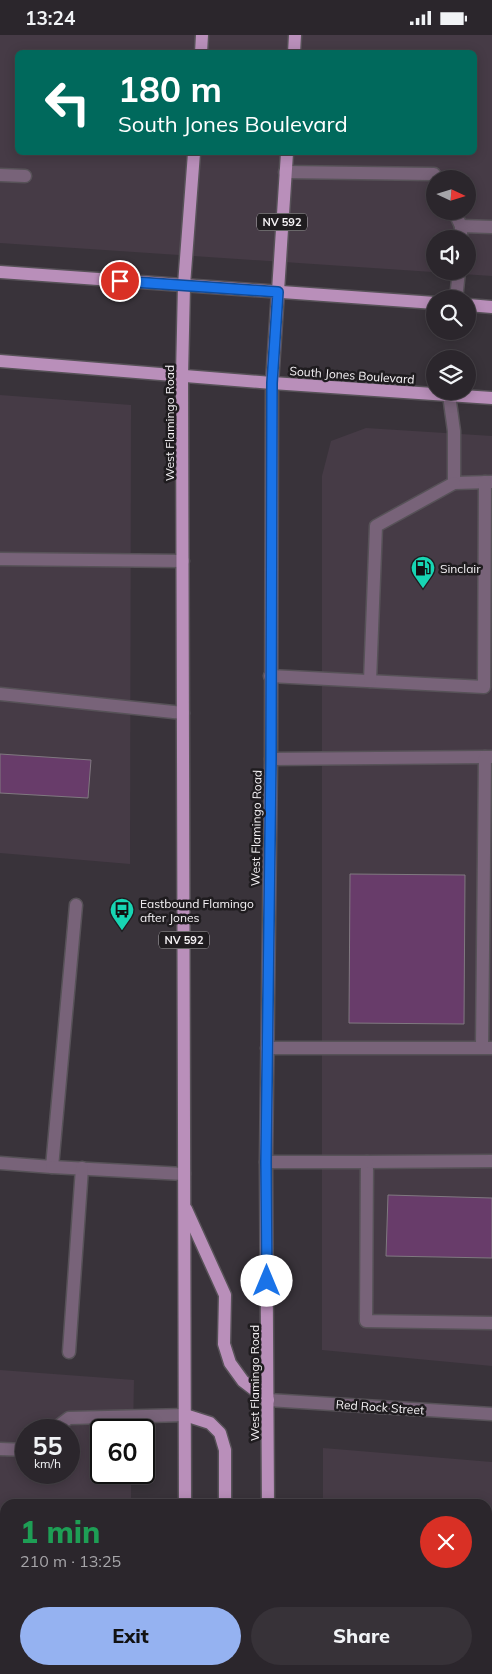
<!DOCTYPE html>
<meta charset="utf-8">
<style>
:root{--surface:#2b262c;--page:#373238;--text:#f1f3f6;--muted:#a6a5a9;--line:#474348;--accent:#95b2f1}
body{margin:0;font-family:Mulish,sans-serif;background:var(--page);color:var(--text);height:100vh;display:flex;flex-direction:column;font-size:19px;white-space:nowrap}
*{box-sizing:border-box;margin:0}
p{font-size:16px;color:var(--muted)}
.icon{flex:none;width:28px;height:28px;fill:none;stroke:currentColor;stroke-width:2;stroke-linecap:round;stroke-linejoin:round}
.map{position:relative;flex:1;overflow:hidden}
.sheet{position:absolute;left:0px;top:1464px;width:492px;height:176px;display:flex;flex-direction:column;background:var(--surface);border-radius:15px 15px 0 0;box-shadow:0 2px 12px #0003,0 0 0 1px var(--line)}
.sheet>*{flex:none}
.banner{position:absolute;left:15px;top:15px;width:462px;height:105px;border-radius:8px;box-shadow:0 2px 12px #0003,0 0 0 1px var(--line);background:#00695c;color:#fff;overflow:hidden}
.needle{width:32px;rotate:94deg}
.controls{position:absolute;left:426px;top:135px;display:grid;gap:10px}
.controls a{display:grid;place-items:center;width:50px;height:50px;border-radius:50%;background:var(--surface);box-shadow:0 2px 12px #0003,0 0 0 1px var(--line);font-size:25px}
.speed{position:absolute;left:15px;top:1384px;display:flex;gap:10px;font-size:25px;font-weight:700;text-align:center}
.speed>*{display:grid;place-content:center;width:65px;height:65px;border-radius:50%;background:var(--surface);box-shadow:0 2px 12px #0003,0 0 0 1px var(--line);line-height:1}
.speed small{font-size:12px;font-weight:400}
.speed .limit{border:2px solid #111;border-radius:8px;background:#fff;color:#111}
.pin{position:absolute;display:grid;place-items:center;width:42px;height:42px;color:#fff;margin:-21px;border:2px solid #fff;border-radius:50%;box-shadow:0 1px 5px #0007}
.me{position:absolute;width:55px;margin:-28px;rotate:0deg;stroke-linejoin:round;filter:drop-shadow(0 0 4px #0008)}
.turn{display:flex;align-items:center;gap:18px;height:105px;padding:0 20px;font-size:22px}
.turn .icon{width:65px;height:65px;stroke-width:2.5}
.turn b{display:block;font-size:35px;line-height:42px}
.round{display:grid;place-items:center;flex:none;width:52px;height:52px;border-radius:26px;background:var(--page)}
.head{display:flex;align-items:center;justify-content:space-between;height:85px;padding:0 20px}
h1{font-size:30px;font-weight:800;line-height:38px;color:#1e9e55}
.button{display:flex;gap:10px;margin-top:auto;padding:10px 20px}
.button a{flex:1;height:58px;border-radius:30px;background:var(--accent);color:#111;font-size:20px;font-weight:800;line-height:58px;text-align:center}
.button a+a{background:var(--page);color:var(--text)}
.status{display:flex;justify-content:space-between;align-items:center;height:35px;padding:0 25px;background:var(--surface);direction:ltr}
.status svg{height:14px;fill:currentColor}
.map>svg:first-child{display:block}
.built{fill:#463b46;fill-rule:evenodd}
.building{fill:#683c6a;stroke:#807980}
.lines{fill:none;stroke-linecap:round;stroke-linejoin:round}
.lane-casing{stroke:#575258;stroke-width:15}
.street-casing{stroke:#575258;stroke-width:15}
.primary-casing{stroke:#575258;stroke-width:15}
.lane{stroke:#786379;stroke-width:12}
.street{stroke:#786379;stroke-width:12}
.primary{stroke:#b98fba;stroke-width:12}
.route-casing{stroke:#114b97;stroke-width:12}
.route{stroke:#1a73e8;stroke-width:9}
.labels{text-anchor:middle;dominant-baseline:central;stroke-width:5;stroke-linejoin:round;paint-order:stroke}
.shield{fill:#1f1c1f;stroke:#b5b2b5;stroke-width:1}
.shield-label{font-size:11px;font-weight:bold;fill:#f5f2f5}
.street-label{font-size:12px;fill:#f5f2f5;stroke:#1f1c1f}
.poi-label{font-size:12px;fill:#f5f2f5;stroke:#1f1c1f;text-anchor:start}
</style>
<div class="status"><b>13:24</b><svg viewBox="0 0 49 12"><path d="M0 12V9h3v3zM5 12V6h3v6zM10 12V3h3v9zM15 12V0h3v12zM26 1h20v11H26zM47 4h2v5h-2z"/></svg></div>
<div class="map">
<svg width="492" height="1639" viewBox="0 0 492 1639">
<rect width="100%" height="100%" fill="#39333a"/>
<!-- built -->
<g class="built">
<path d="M0 0H492V241L0 208ZM18 18H475V118H18ZM435 144H468V176H435ZM435 204H468V236H435Z"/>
<path d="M0 360 131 370 130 829 0 818Z"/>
<path d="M366 393 492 401V1331L322 1315V441L331 406Z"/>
<path d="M0 1335 134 1345 133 1395H101V1438H131V1469H5V1635H126V1639H0ZM26 1395H69V1438H26Z"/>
<path d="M323 1413 492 1427V1639H322V1635H488V1469H323Z"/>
</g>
<!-- building -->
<g class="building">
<path d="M0 719 91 725 88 763 0 758Z"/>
<path d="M350 839 465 840 464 989 349 988Z"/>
<path d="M388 1160 492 1163V1223L386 1221Z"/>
</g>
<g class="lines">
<defs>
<g id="lane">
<path d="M285 137 434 139 437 144"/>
<path d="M0 140 25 141"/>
<path d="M454 176 461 191"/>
<path d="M461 204V191L492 192"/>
<path d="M456 264 459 236"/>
<path d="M449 360 454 396V448L491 447"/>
<path d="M0 524 183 526"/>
<path d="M270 641 484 652 485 447"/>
<path d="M370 646 376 491 454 448"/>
<path d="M0 659 183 678"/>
<path d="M271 724 485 722"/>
<path d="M482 1012 485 722H492"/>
<path d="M267 1013H492"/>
<path d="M492 1126 367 1127 366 1286 492 1288"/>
<path d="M266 1127H367"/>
<path d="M0 1128 52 1132 76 870"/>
<path d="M52 1132 184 1139"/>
<path d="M69 1317 82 1133"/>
<path d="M53 1395 69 1383 185 1380"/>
<path d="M0 1414 26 1415"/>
<path d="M0 1504H5"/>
<path d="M0 1605 5 1606"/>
<path d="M138 1635 156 1639"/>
</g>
<path id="street" d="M268 1365 492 1379"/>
<g id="primary">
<path d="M201 18 202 0"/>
<path d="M294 18 295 0"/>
<path d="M0 237 435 268"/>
<path d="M468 270 492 272"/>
<path d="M0 326 272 348 492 363"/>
<path d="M186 1174 225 1260 224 1309 230 1328 243 1346 268 1365"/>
<path d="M185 1380 210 1388 220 1398 225 1415V1469"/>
<path d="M185 1469 182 341 184 250 194 118"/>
<path d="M268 1469 266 1127 271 724 272 348 287 118"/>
<path d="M185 1635V1639"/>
<path d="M268 1639V1635"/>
</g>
</defs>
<!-- lane casing -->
<use href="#lane" class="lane-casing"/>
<!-- street casing -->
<use href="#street" class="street-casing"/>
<!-- primary casing -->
<use href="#primary" class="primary-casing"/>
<!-- lane -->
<use href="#lane" class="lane"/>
<!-- street -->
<use href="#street" class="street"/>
<!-- primary -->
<use href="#primary" class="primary"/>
</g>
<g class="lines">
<defs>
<path id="route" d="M120 246 278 257 272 348 271 724 266 1127 267 1246"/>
</defs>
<!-- route casing -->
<use href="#route" class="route-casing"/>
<!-- route -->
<use href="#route" class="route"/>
</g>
<!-- icons -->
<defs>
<symbol id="fuel-pin" viewBox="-11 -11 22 30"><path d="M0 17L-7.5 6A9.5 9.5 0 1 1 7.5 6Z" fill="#17d5b3" stroke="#1f1c1f"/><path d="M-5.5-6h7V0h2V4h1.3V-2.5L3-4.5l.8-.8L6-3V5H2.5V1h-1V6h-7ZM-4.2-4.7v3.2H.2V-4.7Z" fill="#111"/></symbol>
<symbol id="bus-pin" viewBox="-11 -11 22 30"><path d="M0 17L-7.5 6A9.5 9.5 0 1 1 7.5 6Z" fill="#17d5b3" stroke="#1f1c1f"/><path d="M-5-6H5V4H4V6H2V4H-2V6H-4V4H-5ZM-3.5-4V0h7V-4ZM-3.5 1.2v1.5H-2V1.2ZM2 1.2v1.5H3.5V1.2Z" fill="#111"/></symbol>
</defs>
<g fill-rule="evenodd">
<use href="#fuel-pin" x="409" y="519" width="28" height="38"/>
<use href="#bus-pin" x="108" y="861" width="28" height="38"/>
</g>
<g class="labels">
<!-- shield labels -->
<g class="shield">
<rect x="257" y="178.5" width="50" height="17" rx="4"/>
<rect x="159" y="896.5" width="50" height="17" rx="4"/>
</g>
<g class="shield-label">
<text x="282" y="187">NV 592</text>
<text x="184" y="905">NV 592</text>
</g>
<!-- street labels -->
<g class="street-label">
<text transform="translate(352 340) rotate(4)">South Jones Boulevard</text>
<text transform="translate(169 388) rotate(-90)">West Flamingo Road</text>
<text transform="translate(256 793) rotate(-89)">West Flamingo Road</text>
<text transform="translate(254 1348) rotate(-90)">West Flamingo Road</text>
<text transform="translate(380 1372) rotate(4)">Red Rock Street</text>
</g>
<!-- poi labels -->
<g class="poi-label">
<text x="440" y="533">Sinclair</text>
<text x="140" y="868">Eastbound Flamingo<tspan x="140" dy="14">after Jones</tspan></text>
</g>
</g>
</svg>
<div class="controls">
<a><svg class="needle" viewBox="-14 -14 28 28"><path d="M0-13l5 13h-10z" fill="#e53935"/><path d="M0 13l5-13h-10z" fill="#a6a5a9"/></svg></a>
<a><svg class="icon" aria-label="sound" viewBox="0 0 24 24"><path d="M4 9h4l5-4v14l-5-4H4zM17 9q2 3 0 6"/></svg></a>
<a><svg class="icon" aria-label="search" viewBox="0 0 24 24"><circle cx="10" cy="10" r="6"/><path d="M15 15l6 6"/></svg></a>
<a><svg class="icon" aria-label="layers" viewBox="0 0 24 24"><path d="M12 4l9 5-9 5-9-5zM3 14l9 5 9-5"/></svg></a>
</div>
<div class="speed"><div>55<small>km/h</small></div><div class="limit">60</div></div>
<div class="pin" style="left:120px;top:246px;background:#d93025"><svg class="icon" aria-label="arrive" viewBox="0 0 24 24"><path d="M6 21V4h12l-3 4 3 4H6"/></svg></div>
<svg class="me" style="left:267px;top:1246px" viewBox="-20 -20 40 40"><circle r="19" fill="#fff"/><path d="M0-13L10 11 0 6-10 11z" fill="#1a73e8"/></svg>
<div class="banner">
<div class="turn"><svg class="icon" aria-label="left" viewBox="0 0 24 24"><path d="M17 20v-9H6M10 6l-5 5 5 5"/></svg><div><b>180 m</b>South Jones Boulevard</div></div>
</div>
<section class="sheet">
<div class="head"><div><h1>1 min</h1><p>210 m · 13:25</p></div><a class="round" style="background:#d93025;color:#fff"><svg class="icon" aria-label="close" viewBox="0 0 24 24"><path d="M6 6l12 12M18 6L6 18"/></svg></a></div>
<div class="button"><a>Exit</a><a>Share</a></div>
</section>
</div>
